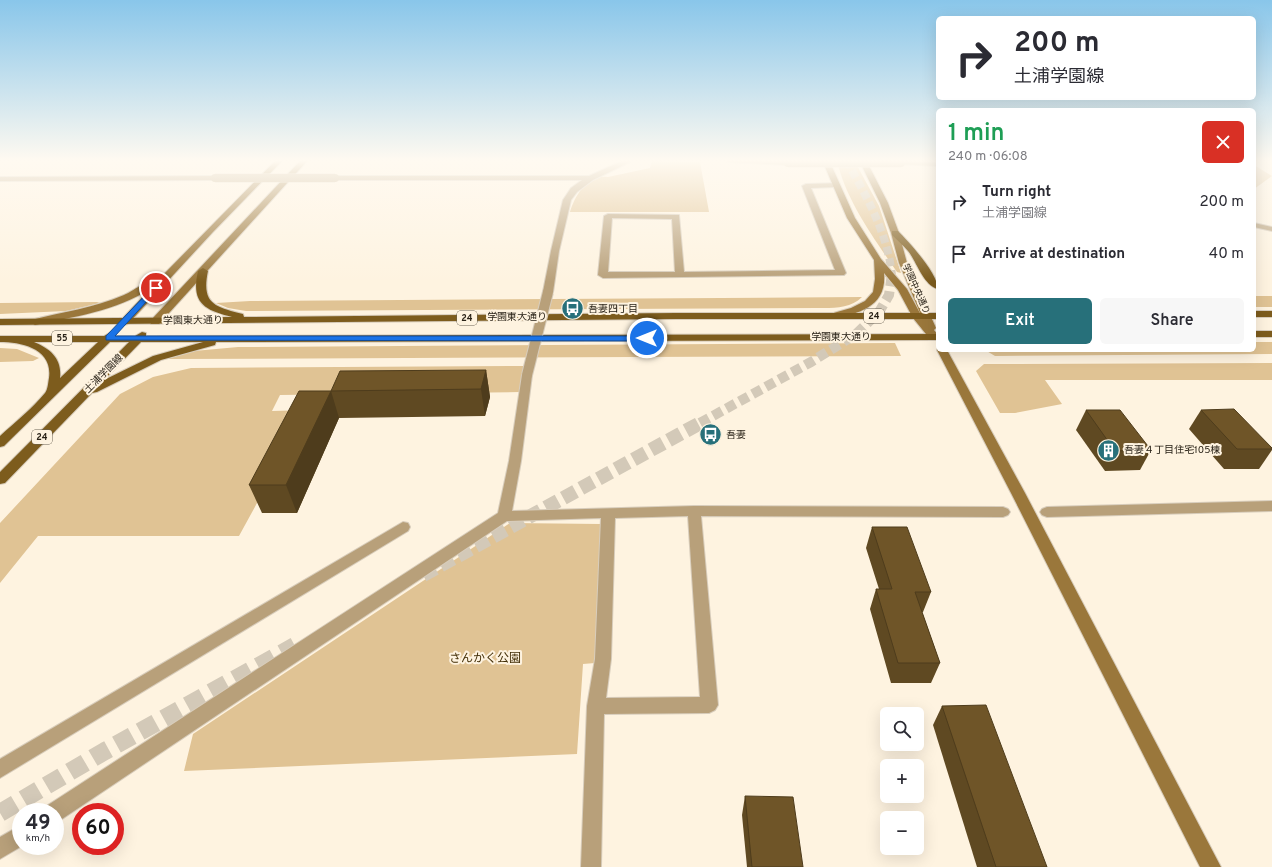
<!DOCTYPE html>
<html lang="en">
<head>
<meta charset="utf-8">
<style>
  :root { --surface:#fff; --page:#f7f7f7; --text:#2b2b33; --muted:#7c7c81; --accent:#27707a }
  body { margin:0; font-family:Overpass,"Noto Sans JP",sans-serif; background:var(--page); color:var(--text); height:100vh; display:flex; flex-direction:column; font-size:15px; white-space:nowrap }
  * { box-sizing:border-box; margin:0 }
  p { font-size:13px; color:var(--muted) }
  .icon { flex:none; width:22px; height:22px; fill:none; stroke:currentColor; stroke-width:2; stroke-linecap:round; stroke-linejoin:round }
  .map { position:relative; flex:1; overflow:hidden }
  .panel { position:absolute; left:936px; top:108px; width:320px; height:244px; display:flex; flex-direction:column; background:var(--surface); border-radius:6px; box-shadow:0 4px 16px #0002 }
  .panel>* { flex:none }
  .guide { position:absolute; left:936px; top:16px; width:320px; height:84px; border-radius:6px; box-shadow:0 4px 16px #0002; background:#fff; color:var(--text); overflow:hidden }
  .fabs { position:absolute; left:880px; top:707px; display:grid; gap:8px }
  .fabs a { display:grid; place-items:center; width:44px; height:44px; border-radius:6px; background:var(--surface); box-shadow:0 4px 16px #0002; font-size:20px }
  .speed { position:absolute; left:12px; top:803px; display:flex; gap:8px; font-size:20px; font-weight:700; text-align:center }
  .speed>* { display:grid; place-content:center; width:52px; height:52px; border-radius:50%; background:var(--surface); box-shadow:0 4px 16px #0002; line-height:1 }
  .speed small { font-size:10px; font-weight:400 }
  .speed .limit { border:6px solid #d22; background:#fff; color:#111 }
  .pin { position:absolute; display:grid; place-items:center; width:34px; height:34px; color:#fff; margin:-17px; border:2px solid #fff; border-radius:50%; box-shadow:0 1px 4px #0007 }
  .me { position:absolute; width:44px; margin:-22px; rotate:270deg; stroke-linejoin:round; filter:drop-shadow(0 0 3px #0008) }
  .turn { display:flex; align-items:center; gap:14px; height:84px; padding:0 12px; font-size:18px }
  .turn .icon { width:52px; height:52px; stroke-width:2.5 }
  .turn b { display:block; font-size:28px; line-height:34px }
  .round { display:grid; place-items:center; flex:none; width:42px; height:42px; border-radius:6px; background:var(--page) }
  .head { display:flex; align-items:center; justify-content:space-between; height:68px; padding:0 12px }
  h1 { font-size:24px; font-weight:600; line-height:30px; color:#1e9e55 }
  .primary-button { display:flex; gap:8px; margin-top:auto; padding:8px 12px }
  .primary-button a { flex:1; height:46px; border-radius:6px; background:var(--accent); color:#fff; font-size:16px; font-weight:600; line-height:46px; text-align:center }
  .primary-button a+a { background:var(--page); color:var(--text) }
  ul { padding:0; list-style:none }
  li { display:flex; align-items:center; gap:12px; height:52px; padding:0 12px }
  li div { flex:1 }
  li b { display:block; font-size:15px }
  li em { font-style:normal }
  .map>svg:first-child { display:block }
</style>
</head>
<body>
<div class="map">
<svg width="1272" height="867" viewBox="0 0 1272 867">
  <rect width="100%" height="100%" fill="#fef3e0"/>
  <g fill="#e0c394">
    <path d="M 837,160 L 854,160 L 879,206 L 901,273 L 897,272 C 875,240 845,199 837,160 Z"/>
    <path d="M 652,161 L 700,162 L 709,212 L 570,212 C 575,195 588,174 608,177 L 650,168 Z"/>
    <polygon points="1254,165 1272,176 1254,189"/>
    <rect x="1254" y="296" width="18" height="11"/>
    <path d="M 862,297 C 850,309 833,308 817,308 L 246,311 L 228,308 L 216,303 L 250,301 Z"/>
    <polygon points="0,303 97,302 100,303 66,311 0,314"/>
    <polygon points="1254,342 1272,342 1272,354 995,356 985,350 1254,350"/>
    <polygon points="895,343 901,356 167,359 194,351 238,347"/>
    <polygon points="0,348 17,349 39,358 33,361 0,362"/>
    <polygon points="1272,363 1272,380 1045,380 1062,404 1015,413 1000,413 976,371 984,364"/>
    <polygon points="524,366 520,392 280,395 272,411 308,410 239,536 38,536 0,583 0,523 120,394 153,377 191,368"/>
    <polygon points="510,523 601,524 595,663 583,664 577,754 184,771 193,734"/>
  </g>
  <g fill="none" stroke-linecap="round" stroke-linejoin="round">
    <path stroke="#d3c9b8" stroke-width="8" stroke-dasharray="8 4" stroke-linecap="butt" d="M 846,160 C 867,197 887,232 892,275"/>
    <polyline stroke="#d3c9b8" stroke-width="10" stroke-dasharray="10 5" stroke-linecap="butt" points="700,423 811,362 856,334 879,312 889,295 892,274"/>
    <polyline stroke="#d3c9b8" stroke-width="14" stroke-dasharray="14 6" stroke-linecap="butt" points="423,575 702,422"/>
    <polyline stroke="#d3c9b8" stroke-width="18" stroke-dasharray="18 9" stroke-linecap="butt" points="0,813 105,751 295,646"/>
    <defs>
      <g id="street">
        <polygon points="624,160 634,160 593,180 577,192 571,200 559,251 553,292 548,295 543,292 551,251 563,200 571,188 582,180 335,180 331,178 335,176 589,176"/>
        <path d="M 725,160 C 737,160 785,158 792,163 L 788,165 L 728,162 Z"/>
        <polygon points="901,161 938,162 938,166 899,164 897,163"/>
        <polygon points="218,176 218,180 215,180 0,181 0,177"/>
        <path d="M 839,183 L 839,187 L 836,187 L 811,188 L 846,273 L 844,275 L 603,278 L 598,275 L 604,216 L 608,214 L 679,215 L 684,272 L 835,270 L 802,186 L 806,184 ZM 612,218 L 672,219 L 675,272 L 608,272 Z"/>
        <polygon points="1254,223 1272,227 1272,231 1254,227"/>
        <path d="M 527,372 L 532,375 L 521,461 L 512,511 L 694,506 L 1003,507 L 1008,509 L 1010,512 L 1008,515 L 1003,517 L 701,516 L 718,705 L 715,710 L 709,713 L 604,714 L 601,867 L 581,867 L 587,706 L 595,659 L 601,518 L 507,521 L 62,819 L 55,821 L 55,812 L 46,812 L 48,805 L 498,513 L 509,461 L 522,375 ZM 688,516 L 700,697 L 606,698 L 611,659 L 615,518 Z"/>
        <polygon points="1272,501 1272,511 1047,517 1042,515 1040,512 1042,509 1047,507"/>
        <polygon points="403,522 408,523 410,527 408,531 0,778 0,759"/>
        <polygon points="21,825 22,846 0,859 0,837"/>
      </g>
      <g id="secondary">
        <path d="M 276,160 L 283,160 L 213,232 L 128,324 L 124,325 L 119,322 L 150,289 C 116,311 73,317 35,325 L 30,322 L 31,320 C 62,312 94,308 124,295 C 132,292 151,277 159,279 Z"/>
        <polygon points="301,160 308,160 159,324 151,324 150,322 151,320"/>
        <path d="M 822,160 L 829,160 L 855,218 L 881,259 L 907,289 L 921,315 L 899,263 L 891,233 L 880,203 L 859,160 L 866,160 L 888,203 L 899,233 L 907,263 L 936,328 L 934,330 L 938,335 L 938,339 L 930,339 L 913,318 L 898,290 L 884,273 C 887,306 860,313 833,319 L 828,316 L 830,314 L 851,308 L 865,301 L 873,292 L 875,279 L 874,260 L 847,218 Z"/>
        <polygon points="938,348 938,350 947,350 1025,493 1221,867 1200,867 1011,493 937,350"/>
      </g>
      <g id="primary">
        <path d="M 892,231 L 898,231 C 910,243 938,274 938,289 C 923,285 917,262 908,251 C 903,245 897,240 892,235 Z"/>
        <path d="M 203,268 L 208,271 C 201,304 215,307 243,314 L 244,317 L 676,313 L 938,313 L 938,319 L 676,319 L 0,325 L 0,319 L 232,317 C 203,310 191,302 198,271 Z"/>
        <rect x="1254" y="311" width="18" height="6"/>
        <rect x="1254" y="331" width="18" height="6"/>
        <path d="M 111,332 L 115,333 L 115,336 L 135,336 L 142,332 L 146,333 L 146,336 L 938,334 L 938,340 L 216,342 L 215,345 L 161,360 L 97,392 L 92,393 L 5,483 L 0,484 L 0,472 L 129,342 L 110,342 L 4,446 L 0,447 L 0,436 C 15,422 32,409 45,393 C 48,389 48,383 49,378 C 53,349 22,342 0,342 L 0,336 L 104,336 ZM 34,342 L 98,342 L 60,378 C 62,359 51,349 34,342 ZM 141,342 L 203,342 L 153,356 L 104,380 Z"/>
      </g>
    </defs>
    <use href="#street" stroke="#d8cdbc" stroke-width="2"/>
    <use href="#secondary" stroke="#d8cdbc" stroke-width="2"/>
    <use href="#primary" stroke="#d8cdbc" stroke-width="2"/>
    <use href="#street" fill="#b8a07a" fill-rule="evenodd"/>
    <use href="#secondary" fill="#9a773b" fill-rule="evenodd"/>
    <use href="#primary" fill="#7d5c1d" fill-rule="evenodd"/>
    <defs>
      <g id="street-bridge-far1">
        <polyline points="788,163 901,163"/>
        <polyline points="215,178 335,178"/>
      </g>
      <polyline id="street-bridge" points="527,375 548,292"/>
    </defs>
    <use href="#street-bridge-far1" stroke="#d8cdbc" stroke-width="9" stroke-linecap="butt"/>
    <use href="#street-bridge" stroke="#d8cdbc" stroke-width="12" stroke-linecap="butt"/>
    <use href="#street-bridge-far1" stroke="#b8a07a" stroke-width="8"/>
    <use href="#street-bridge" stroke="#b8a07a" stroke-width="10"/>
  </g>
  <g fill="#5f4922">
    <polygon points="486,370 490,397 485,416 339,418 297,513 262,513 249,485 331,391"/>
    <polygon points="1086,410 1151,450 1140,470 1105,471 1076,430"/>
    <polygon points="1201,410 1272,448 1272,450 1259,469 1224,469 1189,429"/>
    <polygon points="872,527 931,592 923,612 922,612 940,663 931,683 891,683 870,609 876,589 879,589 866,548"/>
    <polygon points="942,706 1047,867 977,867 933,725"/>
    <polygon points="745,796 803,867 747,867 742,815"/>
  </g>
  <g fill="#4e3c1c">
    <polygon points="486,370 490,397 485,416 481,389"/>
    <polygon points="331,391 339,418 297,513 286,485"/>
  </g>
  <g fill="#6f5528" stroke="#4e3c1c">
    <polygon points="486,370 481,389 331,391 340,371"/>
    <polygon points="299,391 331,391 286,485 249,485"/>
    <polygon points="1234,409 1272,448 1272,449 1237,449 1201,410"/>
    <polygon points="1086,410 1120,410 1151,450 1115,451"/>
    <polygon points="872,527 907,527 931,592 915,592 940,663 898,663 876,589 892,589"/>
    <polygon points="986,705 1047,867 996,867 942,706"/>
    <polygon points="745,796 793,797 803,867 752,867"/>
  </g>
  <linearGradient id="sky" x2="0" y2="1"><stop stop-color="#89c6ea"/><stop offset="0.57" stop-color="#fffaf1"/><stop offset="1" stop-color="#fffaf1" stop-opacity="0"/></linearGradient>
  <rect width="1272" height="282" fill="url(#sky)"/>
  <polygon fill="#1a73e8" stroke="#114b97" points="153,287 159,288 115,336 647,336 650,338 647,341 106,340 106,336"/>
  <defs>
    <symbol id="bus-disc" viewBox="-11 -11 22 22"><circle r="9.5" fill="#27707a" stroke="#fef3e0"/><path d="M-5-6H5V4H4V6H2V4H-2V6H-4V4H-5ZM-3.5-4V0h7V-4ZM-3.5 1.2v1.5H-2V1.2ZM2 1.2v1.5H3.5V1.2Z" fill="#fff"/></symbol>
    <symbol id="building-disc" viewBox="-11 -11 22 22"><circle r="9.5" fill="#27707a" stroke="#fef3e0"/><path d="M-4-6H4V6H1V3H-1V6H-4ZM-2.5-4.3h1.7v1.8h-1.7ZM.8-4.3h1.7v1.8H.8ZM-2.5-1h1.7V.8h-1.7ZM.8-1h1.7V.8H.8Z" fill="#fff"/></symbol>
  </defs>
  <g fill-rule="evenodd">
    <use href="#bus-disc" x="560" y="296" width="25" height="25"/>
    <use href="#bus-disc" x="698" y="422" width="25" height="25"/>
    <use href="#building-disc" x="1096" y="438" width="25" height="25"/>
  </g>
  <g text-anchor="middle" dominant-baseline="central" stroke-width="4" stroke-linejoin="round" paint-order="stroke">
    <g font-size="9" fill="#292217" stroke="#fef3e0">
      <text transform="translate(916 289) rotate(66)">学園中央通り</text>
    </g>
    <g fill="#fef3e0" stroke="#696153" stroke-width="1">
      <rect x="864" y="309" width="20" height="14" rx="3"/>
      <rect x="457" y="311" width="20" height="14" rx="3"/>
      <rect x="52" y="331" width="20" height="14" rx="3"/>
      <rect x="32" y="430" width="20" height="14" rx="3"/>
    </g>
    <g font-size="9" font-weight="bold" fill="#292217">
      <text x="874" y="316">24</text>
      <text x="467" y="318">24</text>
      <text x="62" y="338">55</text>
      <text x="42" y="437">24</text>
    </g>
    <g font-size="10" fill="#292217" stroke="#fef3e0" text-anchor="start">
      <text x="588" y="309">吾妻四丁目</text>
      <text x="726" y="435">吾妻</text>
      <text x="1124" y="450">吾妻４丁目住宅105棟</text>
    </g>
    <g font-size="10" fill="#292217" stroke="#fef3e0">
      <text x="517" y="317">学園東大通り</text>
      <text transform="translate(193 321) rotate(-1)">学園東大通り</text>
      <text x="841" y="337">学園東大通り</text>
      <text transform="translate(104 374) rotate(-45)">土浦学園線</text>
    </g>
    <g font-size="12" fill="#422e06" stroke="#fef3e0">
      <text x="485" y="659">さんかく公園</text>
    </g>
  </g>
</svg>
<div class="fabs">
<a><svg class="icon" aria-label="search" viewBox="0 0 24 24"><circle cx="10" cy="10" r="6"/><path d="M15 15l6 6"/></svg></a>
<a>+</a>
<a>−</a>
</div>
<div class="speed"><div>49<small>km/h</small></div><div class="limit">60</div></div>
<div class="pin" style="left:156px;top:288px;background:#d93025"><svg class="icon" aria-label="arrive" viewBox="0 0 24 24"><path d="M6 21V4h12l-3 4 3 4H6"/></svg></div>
<svg class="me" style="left:647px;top:338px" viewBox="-20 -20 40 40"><circle r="17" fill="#1a73e8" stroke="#fff" stroke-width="3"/><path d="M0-11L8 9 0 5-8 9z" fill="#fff"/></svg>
<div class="guide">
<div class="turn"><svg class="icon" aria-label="right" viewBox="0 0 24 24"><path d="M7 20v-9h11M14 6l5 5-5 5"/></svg><div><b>200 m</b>土浦学園線</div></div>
</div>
<section class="panel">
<div class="head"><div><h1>1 min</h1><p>240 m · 06:08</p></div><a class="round" style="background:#d93025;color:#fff"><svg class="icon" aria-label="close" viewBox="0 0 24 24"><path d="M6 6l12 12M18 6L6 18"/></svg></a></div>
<ul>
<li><svg class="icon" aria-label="right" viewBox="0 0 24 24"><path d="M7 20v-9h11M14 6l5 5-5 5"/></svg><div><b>Turn right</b><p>土浦学園線</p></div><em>200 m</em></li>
<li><svg class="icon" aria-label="arrive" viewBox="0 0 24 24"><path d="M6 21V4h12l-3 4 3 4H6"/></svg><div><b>Arrive at destination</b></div><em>40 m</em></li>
</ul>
<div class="primary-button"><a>Exit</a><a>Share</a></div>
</section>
</div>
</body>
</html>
